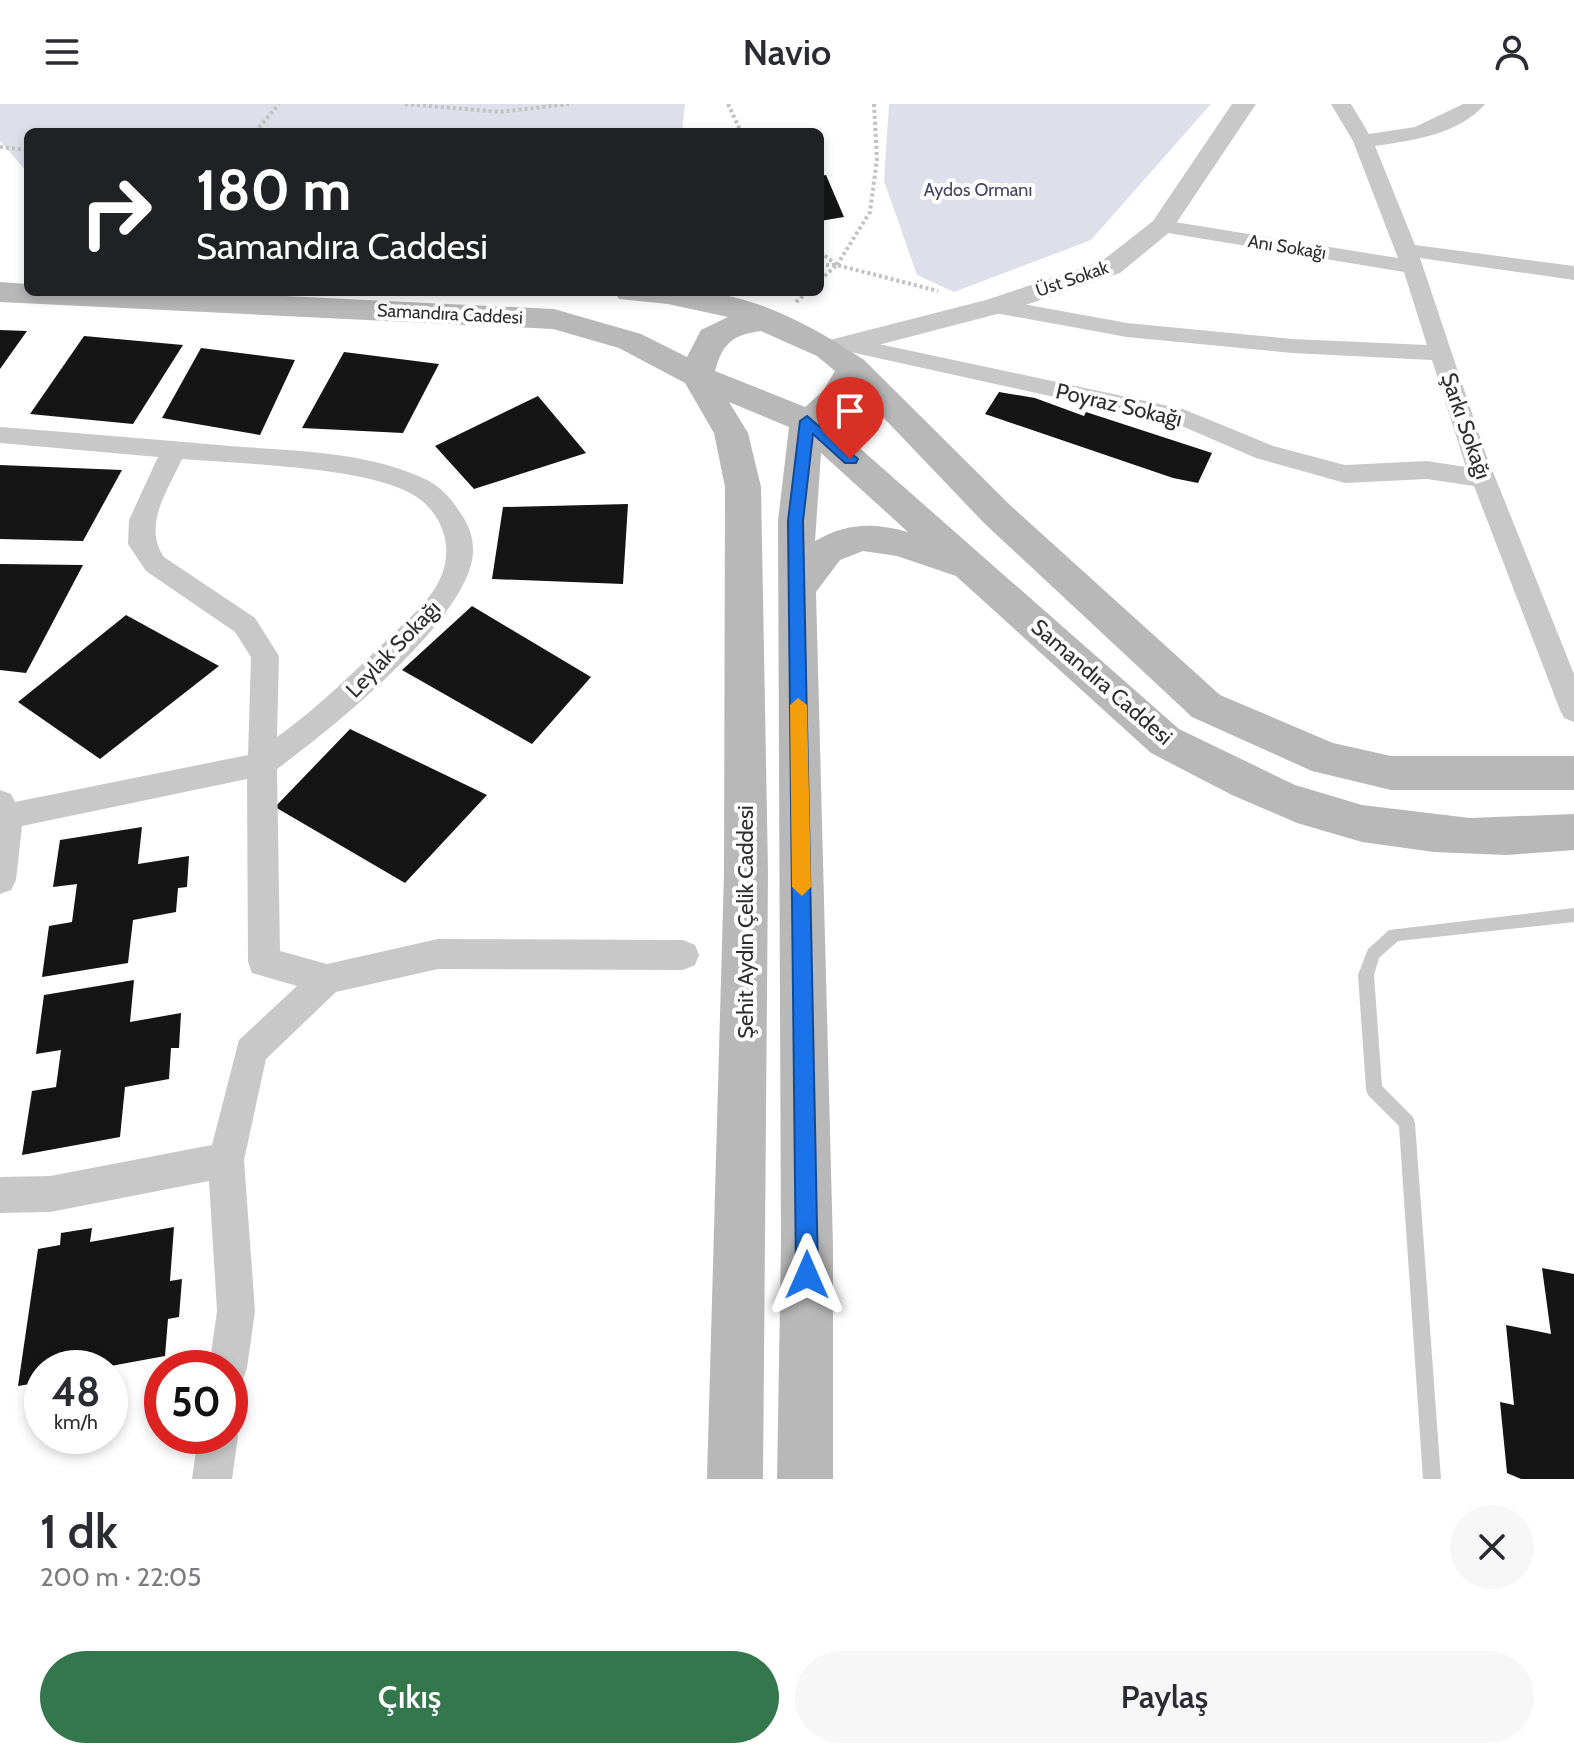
<!DOCTYPE html>
<html lang="tr">
<head>
<meta charset="utf-8">
<style>
  :root { --surface:#fff; --page:#f7f7f7; --text:#2b2b33; --muted:#7c7c81; --accent:#35774d }
  body { margin:0; font-family:Cabin,sans-serif; background:var(--page); color:var(--text); height:100vh; display:flex; flex-direction:column; font-size:30px; white-space:nowrap }
  * { box-sizing:border-box; margin:0 }
  p { font-size:26px; color:var(--muted) }
  .icon { flex:none; width:44px; height:44px; fill:none; stroke:currentColor; stroke-width:2; stroke-linecap:round; stroke-linejoin:round }
  .map { position:relative; height:1375px; overflow:hidden }
  .drawer { display:flex; flex-direction:column; background:var(--surface); flex:1 }
  .drawer>* { flex:none }
  .top-card { position:absolute; left:24px; top:24px; width:800px; height:168px; border-radius:12px; box-shadow:0 4px 12px #0003; background:#202124; color:#fff; overflow:hidden }
  .speed { position:absolute; left:24px; top:1246px; display:flex; gap:16px; font-size:40px; font-weight:700; text-align:center }
  .speed>* { display:grid; place-content:center; width:104px; height:104px; border-radius:50%; background:var(--surface); box-shadow:0 4px 12px #0003; line-height:1 }
  .speed small { font-size:20px; font-weight:400 }
  .speed .limit { border:12px solid #d22; background:#fff; color:#111 }
  .pin { position:absolute; display:grid; place-items:center; width:68px; height:68px; color:#fff; margin:-82px -34px; border-radius:50% 50% 50% 0; rotate:-45deg; box-shadow:0 0 8px #0007 }
  .pin .icon { rotate:45deg }
  .me { position:absolute; width:88px; margin:-44px; rotate:0deg; stroke-linejoin:round; filter:drop-shadow(0 0 6px #0008) }
  .turn { display:flex; align-items:center; gap:28px; height:168px; padding:0 40px; font-size:36px }
  .turn .icon { width:104px; height:104px; stroke-width:2.5 }
  .turn b { display:block; font-size:56px; line-height:68px }
  .round { display:grid; place-items:center; flex:none; width:84px; height:84px; border-radius:42px; background:var(--page) }
  .overview { display:flex; align-items:center; justify-content:space-between; height:136px; padding:0 40px }
  h1 { font-size:48px; font-weight:600; line-height:60px }
  .cta { display:flex; gap:16px; margin-top:auto; padding:16px 40px }
  .cta a { flex:1; height:92px; border-radius:48px; background:var(--accent); color:#fff; font-size:32px; font-weight:600; line-height:92px; text-align:center }
  .cta a+a { background:var(--page); color:var(--text) }
  header { display:flex; justify-content:space-between; align-items:center; height:104px; padding:0 40px; background:var(--surface); font-size:36px; font-weight:600 }
  .map>svg:first-child { display:block }
</style>
</head>
<body>
<header><svg class="icon" aria-label="menu" viewBox="0 0 24 24"><path d="M4 6h16M4 12h16M4 18h16"/></svg>Navio<svg class="icon" aria-label="person" viewBox="0 0 24 24"><circle cx="12" cy="8" r="4"/><path d="M4 21q1-7 8-7t8 7"/></svg></header>
<div class="map">
<svg width="1574" height="1375" viewBox="0 0 1574 1375">
  <rect width="100%" height="100%" fill="#fff"/>
  <g fill="#dddfea">
    <polygon points="0,0 685,0 682,28 28,28 28,69 0,37"/>
    <polygon points="889,0 1211,0 1091,136 954,188 917,171 884,77"/>
  </g>
  <g fill="#151515">
    <polygon points="826,71 844,113 820,117 820,72"/>
    <polygon points="0,226 27,227 0,265"/>
    <polygon points="84,232 183,241 133,320 30,310"/>
    <polygon points="201,244 295,256 260,331 162,314"/>
    <polygon points="344,248 439,260 403,329 302,324"/>
    <polygon points="999,288 1035,294 1084,312 1086,308 1212,349 1198,379 1173,374 985,310"/>
    <polygon points="538,292 586,349 474,385 435,342"/>
    <polygon points="0,361 122,366 83,437 0,435"/>
    <polygon points="628,400 623,480 492,475 503,403"/>
    <polygon points="0,460 83,461 26,569 0,566"/>
    <polygon points="472,502 591,573 532,640 402,566"/>
    <polygon points="126,511 219,562 100,655 18,598"/>
    <polygon points="350,625 487,691 405,779 275,703"/>
    <polygon points="142,723 138,760 189,752 187,783 178,784 176,808 133,816 128,859 42,873 49,822 72,818 77,780 53,783 60,736"/>
    <polygon points="134,876 130,918 181,909 179,944 171,944 169,975 125,983 120,1033 22,1051 32,987 56,983 61,946 36,950 44,891"/>
    <polygon points="174,1123 170,1177 182,1175 179,1213 168,1215 165,1252 100,1264 42,1264 42,1278 18,1282 38,1145 60,1141 61,1129 92,1124 90,1138"/>
    <polygon points="1542,1164 1574,1170 1574,1375 1521,1375 1507,1369 1500,1298 1514,1301 1506,1221 1551,1230"/>
  </g>
  <g fill="none" stroke-linecap="round" stroke-linejoin="round">
    <g stroke="#c2c2c2" stroke-width="4" stroke-dasharray="3 3" stroke-linecap="butt">
      <polyline points="405,0 500,8 569,0"/>
      <polyline points="728,0 741,28"/>
      <polyline points="255,28 279,0"/>
      <polyline points="0,43 28,46"/>
      <polyline points="820,148 837,161"/>
      <polyline points="820,161 836,161"/>
      <polyline points="837,161 870,108 877,55 874,0"/>
      <polyline points="820,176 837,161 938,187"/>
      <polyline points="796,198 807,188"/>
    </g>
    <polygon fill="#c8c8c8" fill-rule="evenodd" points="1574,804 1574,818 1398,837 1379,854 1374,871 1382,982 1413,1013 1415,1019 1441,1375 1423,1375 1399,1022 1368,991 1366,985 1358,871 1368,845 1389,826"/>
    <g fill="#c8c8c8" fill-rule="evenodd">
      <path d="M 1331,0 L 1351,0 L 1369,30 L 1415,23 L 1463,0 L 1485,0 C 1460,30 1411,37 1375,42 L 1415,141 L 1574,162 L 1574,176 L 1420,154 L 1485,348 L 1574,570 L 1574,618 L 1564,614 L 1560,606 L 1474,382 L 1427,375 L 1345,379 L 1256,354 L 1177,320 L 846,247 L 834,240 L 846,233 L 1183,305 L 1273,342 L 1345,361 L 1427,357 L 1466,363 L 1432,256 L 1292,249 L 1127,233 L 995,209 L 984,202 L 995,195 L 1127,219 L 1292,235 L 1427,241 L 1404,168 L 1162,128 L 1151,122 L 1162,116 L 1398,154 L 1353,37 Z"/>
      <path d="M 0,323 C 77,329 153,335 230,342 C 294,347 368,347 427,376 C 439,382 450,393 457,404 C 467,417 474,432 473,449 C 469,515 329,627 277,665 L 280,847 L 327,860 L 438,835 L 683,836 L 695,841 L 699,851 L 695,861 L 683,866 L 438,865 L 336,888 L 266,955 L 244,1056 L 255,1207 L 247,1264 L 242,1278 L 230,1283 L 230,1264 L 209,1264 L 217,1207 L 209,1077 L 50,1108 L 0,1109 L 0,1073 L 50,1072 L 212,1041 L 239,936 L 297,882 L 252,869 L 248,858 L 247,675 L 22,722 L 16,776 L 11,786 L 0,790 L 0,686 L 11,690 L 15,698 L 248,651 L 251,553 L 235,528 L 146,467 L 128,440 L 129,416 L 158,353 L 0,339 ZM 182,355 C 241,360 360,362 410,389 C 442,406 456,444 439,477 C 428,499 408,515 391,532 C 354,568 319,603 277,633 L 279,552 L 255,514 L 164,453 C 142,422 168,386 182,355 Z"/>
      <polygon points="230,1317 238,1332 232,1375 192,1375 198,1332 230,1332"/>
    </g>
    <polygon fill="#c8c8c8" fill-rule="evenodd" points="1232,0 1256,0 1171,127 1120,169 1005,208 828,254 818,251 814,245 818,239 986,196 1102,157 1153,117"/>
    <path fill="#b8b8b8" fill-rule="evenodd" d="M 0,178 L 28,180 L 28,188 L 201,188 L 554,205 L 641,230 L 687,253 L 701,226 L 728,213 L 668,200 L 619,195 L 614,188 C 643,188 672,186 701,188 C 759,192 817,225 864,256 L 1010,401 L 1220,591 L 1333,639 L 1391,652 L 1574,652 L 1574,686 L 1391,686 L 1312,667 L 1192,613 L 984,419 L 858,287 L 830,318 L 1179,625 L 1295,681 L 1362,701 L 1470,714 L 1574,710 L 1574,746 L 1507,751 L 1434,748 L 1362,738 L 1297,719 L 1232,691 L 1151,649 L 956,472 L 897,452 L 863,447 L 840,456 L 816,488 L 833,1142 L 833,1375 L 777,1375 L 781,1142 L 778,417 L 789,323 L 729,298 L 748,329 L 761,383 L 768,768 L 763,1375 L 707,1375 L 724,768 L 725,383 L 714,329 L 685,279 L 619,244 L 553,225 L 0,198 ZM 761,227 L 817,252 L 835,267 L 823,287 L 805,303 L 715,267 C 723,239 732,231 761,227 ZM 821,349 L 908,428 C 873,418 846,419 815,437 Z"/>
  </g>
  <polygon fill="#1a73e8" stroke="#114b97" stroke-width="2" points="807,312 858,355 856,359 845,359 813,330 803,417 818,1171 815,1179 807,1182 799,1179 796,1171 788,417 800,317"/>
  <polygon fill="#f59e0b" points="798,594 807,601 811,783 802,792 792,783 790,601"/>
  <g text-anchor="middle" dominant-baseline="central" stroke-width="8" stroke-linejoin="round" paint-order="stroke">
    <g font-size="18" fill="#404365" stroke="#fff">
      <text x="978" y="86">Aydos Ormanı</text>
    </g>
    <g font-size="18" fill="#2e2e2e" stroke="#fff">
      <text transform="translate(1287 143) rotate(9)">Anı Sokağı</text>
      <text transform="translate(1072 175) rotate(-19)">Üst Sokak</text>
      <text transform="translate(450 210) rotate(3)">Samandıra Caddesi</text>
    </g>
    <g font-size="22" fill="#2e2e2e" stroke="#fff">
      <text transform="translate(1119 301) rotate(13)">Poyraz Sokağı</text>
      <text transform="translate(1466 322) rotate(71)">Şarkı Sokağı</text>
      <text transform="translate(393 545) rotate(-46)">Leylak Sokağı</text>
      <text transform="translate(1102 578) rotate(41)">Samandıra Caddesi</text>
      <text transform="translate(745 818) rotate(-90)">Şehit Aydın Çelik Caddesi</text>
    </g>
  </g>
</svg>
<div class="speed"><div>48<small>km/h</small></div><div class="limit">50</div></div>
<div class="pin" style="left:850px;top:355px;background:#d93025"><svg class="icon" aria-label="arrive" viewBox="0 0 24 24"><path d="M6 21V4h12l-3 4 3 4H6"/></svg></div>
<svg class="me" style="left:807px;top:1171px" viewBox="-20 -20 40 40"><path d="M0-17L14 15 0 8-14 15z" fill="#1a73e8" stroke="#fff" stroke-width="4"/></svg>
<div class="top-card">
<div class="turn"><svg class="icon" aria-label="right" viewBox="0 0 24 24"><path d="M7 20v-9h11M14 6l5 5-5 5"/></svg><div><b>180 m</b>Samandıra Caddesi</div></div>
</div>
</div>
<section class="drawer">
<div class="overview"><div><h1>1 dk</h1><p>200 m · 22:05</p></div><a class="round"><svg class="icon" aria-label="close" viewBox="0 0 24 24"><path d="M6 6l12 12M18 6L6 18"/></svg></a></div>
<div class="cta"><a>Çıkış</a><a>Paylaş</a></div>
</section>
</body>
</html>
